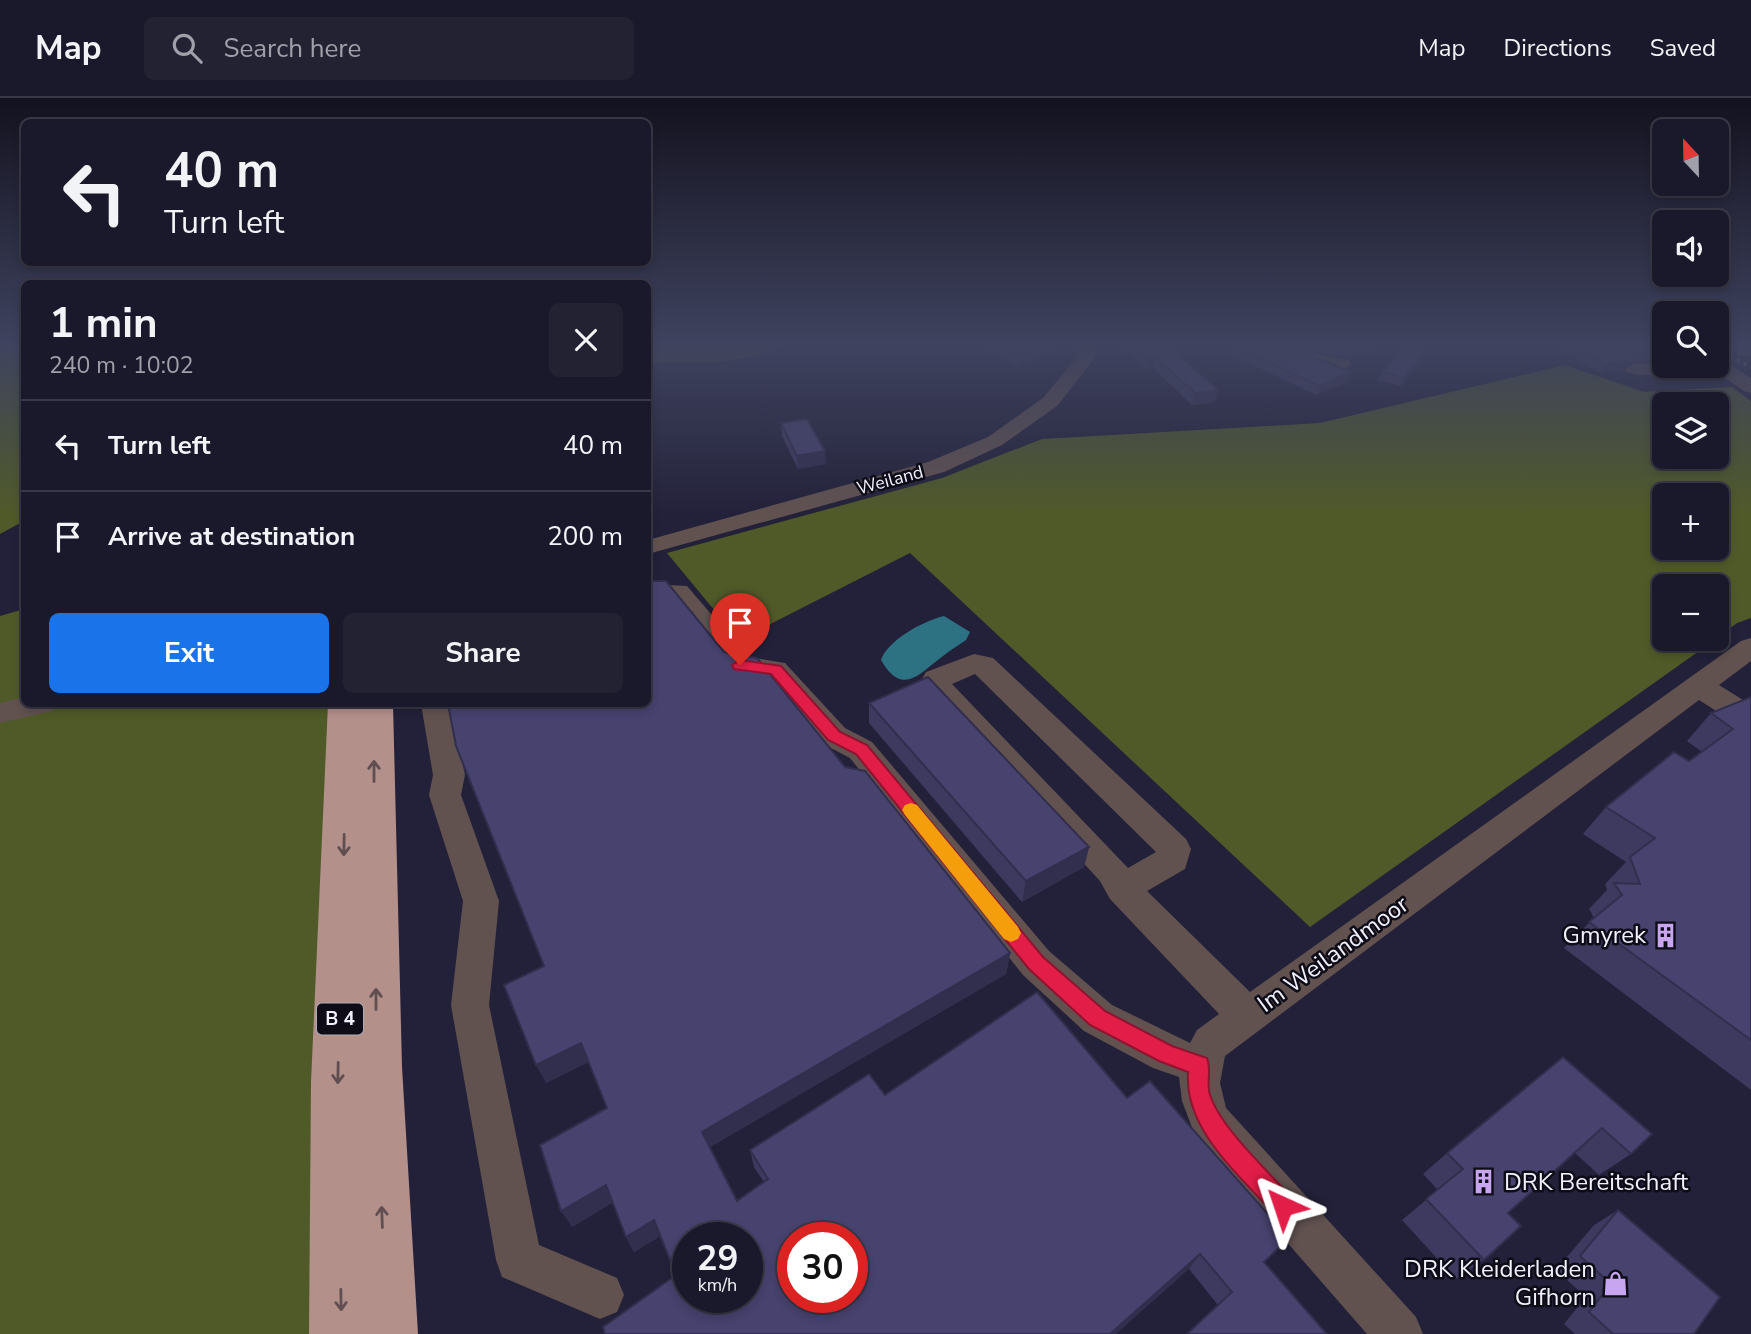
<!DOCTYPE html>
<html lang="en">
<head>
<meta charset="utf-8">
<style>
  :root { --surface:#1a192b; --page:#232233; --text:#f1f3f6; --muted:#9fa0a9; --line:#383847; --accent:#1a73e8 }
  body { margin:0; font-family:"Nunito Sans",sans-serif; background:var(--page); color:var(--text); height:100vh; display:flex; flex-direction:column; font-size:26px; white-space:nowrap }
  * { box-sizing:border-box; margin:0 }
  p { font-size:23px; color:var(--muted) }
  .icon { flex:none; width:38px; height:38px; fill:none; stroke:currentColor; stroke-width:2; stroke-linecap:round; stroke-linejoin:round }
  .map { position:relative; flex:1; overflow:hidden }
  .sheet { position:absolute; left:21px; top:182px; width:630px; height:427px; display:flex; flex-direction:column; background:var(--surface); border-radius:10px; box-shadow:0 4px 10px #0003,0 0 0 2px var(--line) }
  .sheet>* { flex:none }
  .banner { position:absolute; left:21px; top:21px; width:630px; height:147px; border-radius:10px; box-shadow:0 4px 10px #0003,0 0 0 2px var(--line); background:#1a192b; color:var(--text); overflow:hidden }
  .needle { width:46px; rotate:338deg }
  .controls { position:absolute; left:1652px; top:21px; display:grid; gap:14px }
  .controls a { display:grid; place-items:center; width:77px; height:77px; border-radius:10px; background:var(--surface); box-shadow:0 4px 10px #0003,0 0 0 2px var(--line); font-size:35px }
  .speed { position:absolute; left:672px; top:1124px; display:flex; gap:14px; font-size:35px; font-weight:700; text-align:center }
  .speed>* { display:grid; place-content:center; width:91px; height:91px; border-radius:50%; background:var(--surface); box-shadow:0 4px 10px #0003,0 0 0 2px var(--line); line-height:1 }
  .speed small { font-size:18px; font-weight:400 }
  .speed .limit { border:10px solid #d22; background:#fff; color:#111 }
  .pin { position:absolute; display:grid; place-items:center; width:60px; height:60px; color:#fff; margin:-72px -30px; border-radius:50% 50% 50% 0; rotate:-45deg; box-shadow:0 0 7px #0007 }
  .pin .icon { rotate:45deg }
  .me { position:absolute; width:77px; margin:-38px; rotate:318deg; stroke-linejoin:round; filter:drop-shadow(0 0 5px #0008) }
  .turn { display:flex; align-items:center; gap:24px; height:147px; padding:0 28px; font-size:32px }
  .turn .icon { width:91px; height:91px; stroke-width:2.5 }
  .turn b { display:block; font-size:49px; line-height:60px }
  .round { display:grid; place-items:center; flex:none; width:74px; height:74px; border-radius:10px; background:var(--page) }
  .headline { display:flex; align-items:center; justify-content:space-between; height:119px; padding:0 28px }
  h1 { font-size:42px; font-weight:700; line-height:52px }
  .primary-button { display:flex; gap:14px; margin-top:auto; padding:14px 28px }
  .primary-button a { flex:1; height:80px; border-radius:10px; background:var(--accent); color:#fff; font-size:28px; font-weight:700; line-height:80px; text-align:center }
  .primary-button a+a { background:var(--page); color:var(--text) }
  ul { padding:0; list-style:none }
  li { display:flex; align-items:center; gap:21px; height:91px; padding:0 28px; border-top:2px solid var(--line) }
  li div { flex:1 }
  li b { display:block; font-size:26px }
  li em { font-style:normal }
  header { display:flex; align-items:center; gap:42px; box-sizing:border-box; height:98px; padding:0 35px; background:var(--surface); border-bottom:2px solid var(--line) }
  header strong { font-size:33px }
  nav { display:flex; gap:38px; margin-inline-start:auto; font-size:24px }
  .search { width:490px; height:63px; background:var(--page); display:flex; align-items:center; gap:18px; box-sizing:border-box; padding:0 24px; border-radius:10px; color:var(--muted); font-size:26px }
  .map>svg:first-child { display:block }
</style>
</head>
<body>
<header>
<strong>Map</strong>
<div class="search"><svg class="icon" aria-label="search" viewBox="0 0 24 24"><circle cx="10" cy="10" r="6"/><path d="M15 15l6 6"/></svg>Search here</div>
<nav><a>Map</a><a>Directions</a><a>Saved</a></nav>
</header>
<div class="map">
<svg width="1751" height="1236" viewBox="0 0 1751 1236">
  <rect width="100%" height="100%" fill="#232139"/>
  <path fill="#464d2d" d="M 648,246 L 784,246 C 744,269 692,264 648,265 Z"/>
  <g fill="#505a28" fill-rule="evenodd">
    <polygon points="0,246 24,246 24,423 0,436"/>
    <path d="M 1565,267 L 1644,294 L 1732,289 L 1751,303 L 1751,520 L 1737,525 L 1717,540 L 1717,488 L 1664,488 L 1664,541 L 1716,541 L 1310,829 L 910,455 L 739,542 L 667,455 L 942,380 L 1042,341 L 1320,325 ZM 1664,306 L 1717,306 L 1717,359 L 1664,359 ZM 1664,397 L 1717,397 L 1717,450 L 1664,450 Z"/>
    <polygon points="24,511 24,606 330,606 315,1236 0,1236 0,518"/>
  </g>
  <path fill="#2d7283" d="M 944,518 L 970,534 L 966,542 C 959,547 950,552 943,558 C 919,576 902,599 881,562 C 888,542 923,523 944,518 Z"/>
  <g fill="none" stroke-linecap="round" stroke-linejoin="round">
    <g fill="#615250" fill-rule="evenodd">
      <polygon points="1080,246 1098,246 1095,260 1057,308 1002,347 944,374 648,456 648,442 928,364 988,339 1043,300 1077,259"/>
      <polygon points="1270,246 1294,246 1317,256 1349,262 1351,266 1342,272 1305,265 1273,250"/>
      <polygon points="1751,246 1751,258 1738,258 1736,254 1738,250"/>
      <polygon points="1717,259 1751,280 1751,295 1744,293 1710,269 1717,268"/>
      <path d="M 1664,264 L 1664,268 L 1697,268 C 1689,277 1632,281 1624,272 L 1633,266 Z"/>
      <path d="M 648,486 L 687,488 L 748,559 L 785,565 L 845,630 L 872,644 L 1049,853 L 1112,907 L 1190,945 L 1197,932 L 1219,916 L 1110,801 L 1100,783 L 927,595 L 922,581 L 926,574 L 974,556 L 993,560 L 1186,741 L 1191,751 L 1185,771 L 1147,793 L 1250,894 L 1741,543 L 1751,540 L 1751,563 L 1719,587 L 1751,607 L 1751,632 L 1740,628 L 1699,602 L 1225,958 L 1220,985 L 1226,1010 L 1416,1219 L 1423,1236 L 1367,1236 L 1196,1040 L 1182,1003 L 1179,979 L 1153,970 L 1084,933 L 1023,877 L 850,660 L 823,646 L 766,580 L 729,574 L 671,502 L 648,502 ZM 975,576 L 1156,754 L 1128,770 L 952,586 Z"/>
      <polygon points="24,599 24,606 57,606 52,613 0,625 0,605"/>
      <polygon points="421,606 450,606 465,677 461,697 499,803 489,907 539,1147 617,1180 624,1197 617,1214 600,1221 502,1179 496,1162 451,907 463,803 429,697 433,677"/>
    </g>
    <polygon fill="#b4908b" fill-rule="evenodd" points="328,606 393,606 402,969 418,1236 309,1236 311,984"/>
    <polyline stroke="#8b8a9d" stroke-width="3.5" stroke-dasharray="2.5 5" stroke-linecap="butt" points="1717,252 1751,269"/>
  </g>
  <g fill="#3d395f">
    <polygon points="971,246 1065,246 1064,249 1018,268"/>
    <polygon points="1119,246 1166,246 1215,304 1192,307 1153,270 1146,271"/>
    <polygon points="1224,246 1282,246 1351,274 1347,284 1316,297 1230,256 1231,249"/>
    <polygon points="1300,246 1384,246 1382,249 1349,259 1318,253"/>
    <polygon points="1551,246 1664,246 1664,262 1633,263 1622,273 1601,275 1574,260 1576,257"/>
    <polygon points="1426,253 1422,261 1401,288 1378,282 1382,273"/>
    <polygon points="781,325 826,366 798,371 782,338"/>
    <polygon points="724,554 845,669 1010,855 1006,876 710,1049 737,1103 764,1084 754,1069 750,1052 885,997 1127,1000 1275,1154 1218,1207 1189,1171 676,1177 660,1138 634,1154 626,1139 613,1104 572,1129 607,1010 588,964 546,985 544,868"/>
    <polygon points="1751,599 1751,992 1564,850 1594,820 1589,811 1607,792 1605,786 1626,764 1583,736 1606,709 1689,663 1702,654 1687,643 1711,615"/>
    <polygon points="869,605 1089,749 1084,769 1022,804 869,625"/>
    <polygon points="1563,959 1631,1056 1599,1077 1575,1055 1508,1115 1484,1162 1456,1181 1402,1122 1438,1092 1423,1076 1447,1055"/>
    <polygon points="1618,1112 1694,1236 1575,1236 1564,1226 1586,1199 1556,1172 1594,1127"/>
  </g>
  <g fill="#322e4d">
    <polygon points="1045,246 1065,246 1064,249 1018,268 1019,257"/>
    <polygon points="1365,246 1384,246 1382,249 1349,259 1352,250"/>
    <polygon points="1426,253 1422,261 1401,288 1404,280"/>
    <polygon points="1638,254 1633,263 1622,273 1601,275 1606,266"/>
    <polygon points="1155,259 1153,270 1146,271 1148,260"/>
    <polygon points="1351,274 1347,284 1316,297 1319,288"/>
    <polygon points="1218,292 1215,304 1192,307 1195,295"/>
    <polygon points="825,353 826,366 798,371 797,358"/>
    <polygon points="1089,749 1084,769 1022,804 1026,783"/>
    <polygon points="1010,855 1006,876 707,1051 702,1034"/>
    <polygon points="581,945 589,964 546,985 536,967"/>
    <polygon points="606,1087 615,1103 572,1129 561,1113"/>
    <polygon points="654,1122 661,1138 634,1154 626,1139"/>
    <polygon points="1200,1156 1189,1171 1116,1236 1110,1236"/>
  </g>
  <g fill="#47426e" stroke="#322e4d" stroke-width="2" fill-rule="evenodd">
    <polygon points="995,246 1045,246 1019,257"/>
    <polygon points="1133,246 1166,246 1218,292 1195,295 1155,259 1148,260"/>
    <polygon points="1235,246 1282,246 1351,274 1319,288 1232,247"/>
    <polygon points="1331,246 1365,246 1352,250"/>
    <polygon points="1412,246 1426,253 1404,280 1382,273 1407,247"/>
    <polygon points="1579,246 1664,246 1664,252 1638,254 1627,263 1606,266 1579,250 1584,248"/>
    <polygon points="807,321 825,353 797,358 781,325"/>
    <path d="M 648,483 L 666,483 L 724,554 L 757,560 L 845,669 L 865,673 L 1010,855 L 702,1034 L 737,1103 L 768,1081 L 750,1052 L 869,976 L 885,997 L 1037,894 L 1127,1000 L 1150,983 L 1289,1140 L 1264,1164 L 1327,1236 L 1187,1236 L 1232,1194 L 1200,1156 L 1110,1236 L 605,1236 L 603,1229 L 676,1177 L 654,1122 L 626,1139 L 606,1087 L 561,1113 L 540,1047 L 607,1010 L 581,945 L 536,967 L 504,887 L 544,868 L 456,648 L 448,606 L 648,606 ZM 688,1139 L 747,1139 L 747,1199 L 688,1199 ZM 793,1139 L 852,1139 L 852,1199 L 793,1199 Z"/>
    <polygon points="928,579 1089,749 1026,783 869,605"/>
    <polygon points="1751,599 1751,942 1589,824 1622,797 1614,785 1640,786 1630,759 1655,740 1606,709 1674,654 1689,663 1733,631 1711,615"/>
    <polygon points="1563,959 1652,1036 1631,1056 1602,1030 1508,1115 1521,1128 1484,1162 1426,1101 1463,1071 1447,1055"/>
    <polygon points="1618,1112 1720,1199 1694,1236 1613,1236 1589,1214 1611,1186 1580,1158"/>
  </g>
  <defs><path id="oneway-shaft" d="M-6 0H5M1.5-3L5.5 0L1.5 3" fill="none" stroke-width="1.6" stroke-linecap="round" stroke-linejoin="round" transform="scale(1.75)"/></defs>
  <g stroke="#604e51">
    <use href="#oneway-shaft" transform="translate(374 673) rotate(-90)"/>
    <use href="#oneway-shaft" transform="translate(344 747) rotate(91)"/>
    <use href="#oneway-shaft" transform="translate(376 901) rotate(-90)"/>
    <use href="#oneway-shaft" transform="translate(338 975) rotate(91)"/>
    <use href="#oneway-shaft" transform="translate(382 1119) rotate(-92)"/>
    <use href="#oneway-shaft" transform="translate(341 1202) rotate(89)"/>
  </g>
  <linearGradient id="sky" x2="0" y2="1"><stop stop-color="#13121f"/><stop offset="0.59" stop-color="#3f435f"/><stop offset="1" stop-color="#3f435f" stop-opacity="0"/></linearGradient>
  <rect width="1751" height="419" fill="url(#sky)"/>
  <path fill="#e11d48" stroke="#92132f" stroke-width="2" d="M 740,562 L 781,568 L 840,634 L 867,647 L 1043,859 L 1105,913 L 1172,948 L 1207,960 C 1212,972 1206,985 1210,997 C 1221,1030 1267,1072 1291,1099 L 1295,1108 L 1291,1116 L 1283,1120 L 1274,1116 C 1239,1076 1184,1032 1188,974 L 1159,963 L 1090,927 L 1029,871 L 856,656 L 828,642 L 771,576 L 734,571 L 732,567 Z"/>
  <polygon fill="#f59e0b" points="911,705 917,707 1018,829 1021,835 1018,841 1011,844 1004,841 905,717 902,712 905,707"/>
  <defs>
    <symbol id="building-bare" viewBox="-9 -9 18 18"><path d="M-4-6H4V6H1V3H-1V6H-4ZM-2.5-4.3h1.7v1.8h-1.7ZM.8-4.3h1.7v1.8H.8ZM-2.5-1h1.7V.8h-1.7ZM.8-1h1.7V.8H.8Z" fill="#c7a6ef" stroke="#0d0c17" stroke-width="2.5" paint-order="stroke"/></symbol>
    <symbol id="shop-bare" viewBox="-9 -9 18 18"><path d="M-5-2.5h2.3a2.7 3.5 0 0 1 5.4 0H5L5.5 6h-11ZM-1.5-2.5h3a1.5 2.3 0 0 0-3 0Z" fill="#c7a6ef" stroke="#0d0c17" stroke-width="2.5" paint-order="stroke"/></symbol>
  </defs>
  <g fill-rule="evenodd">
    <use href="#building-bare" x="1648" y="820" width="35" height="35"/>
    <use href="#building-bare" x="1466" y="1066" width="35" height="35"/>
    <use href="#shop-bare" x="1598" y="1168" width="35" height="35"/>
  </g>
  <g text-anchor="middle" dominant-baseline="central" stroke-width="5" stroke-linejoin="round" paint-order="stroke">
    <g font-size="18" fill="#f0f0fd" stroke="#0d0c17">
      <text transform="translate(890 382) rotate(-15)">Weiland</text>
    </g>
    <rect fill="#0d0c17" stroke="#acacb8" stroke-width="2" x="317" y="905.5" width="46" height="31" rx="5"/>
    <g font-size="19" font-weight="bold" fill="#f0f0fd">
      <text x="340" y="921">B 4</text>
    </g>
    <g font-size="24" fill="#f0f0fd" stroke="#0d0c17" text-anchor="end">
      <text x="1646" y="837">Gmyrek</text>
      <text x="1504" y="1084" text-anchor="start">DRK Bereitschaft</text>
      <text x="1595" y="1171">DRK Kleiderladen<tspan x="1595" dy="28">Gifhorn</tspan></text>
    </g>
    <g font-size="24" fill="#f0f0fd" stroke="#0d0c17">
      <text transform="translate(1333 856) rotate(-36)">Im Weilandmoor</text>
    </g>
  </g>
</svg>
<div class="controls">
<a><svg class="needle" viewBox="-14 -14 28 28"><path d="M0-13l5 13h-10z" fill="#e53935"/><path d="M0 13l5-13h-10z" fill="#9fa0a9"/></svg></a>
<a><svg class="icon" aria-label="sound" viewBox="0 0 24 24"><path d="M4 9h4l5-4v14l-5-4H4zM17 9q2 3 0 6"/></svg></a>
<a><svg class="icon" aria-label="search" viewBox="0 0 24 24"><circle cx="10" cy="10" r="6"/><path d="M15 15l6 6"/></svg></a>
<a><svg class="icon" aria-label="layers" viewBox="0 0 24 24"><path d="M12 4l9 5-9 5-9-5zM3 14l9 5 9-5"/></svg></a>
<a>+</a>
<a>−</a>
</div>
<div class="speed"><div>29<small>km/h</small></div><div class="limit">30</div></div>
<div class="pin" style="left:740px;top:567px;background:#d93025"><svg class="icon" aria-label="arrive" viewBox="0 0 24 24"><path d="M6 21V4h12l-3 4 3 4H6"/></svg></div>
<svg class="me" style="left:1283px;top:1108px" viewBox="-20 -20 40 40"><path d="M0-17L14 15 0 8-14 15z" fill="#e11d48" stroke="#fff" stroke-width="4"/></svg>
<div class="banner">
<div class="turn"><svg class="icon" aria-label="left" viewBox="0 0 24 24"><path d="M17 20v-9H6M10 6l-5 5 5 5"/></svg><div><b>40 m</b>Turn left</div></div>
</div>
<section class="sheet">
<div class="headline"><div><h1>1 min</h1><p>240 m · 10:02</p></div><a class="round"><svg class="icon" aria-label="close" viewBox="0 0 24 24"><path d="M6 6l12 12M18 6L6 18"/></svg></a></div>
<ul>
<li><svg class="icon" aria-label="left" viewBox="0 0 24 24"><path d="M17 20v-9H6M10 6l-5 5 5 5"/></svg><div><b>Turn left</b></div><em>40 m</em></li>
<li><svg class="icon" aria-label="arrive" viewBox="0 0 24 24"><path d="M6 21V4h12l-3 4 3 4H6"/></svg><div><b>Arrive at destination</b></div><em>200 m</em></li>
</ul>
<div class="primary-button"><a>Exit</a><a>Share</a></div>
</section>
</div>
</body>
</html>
